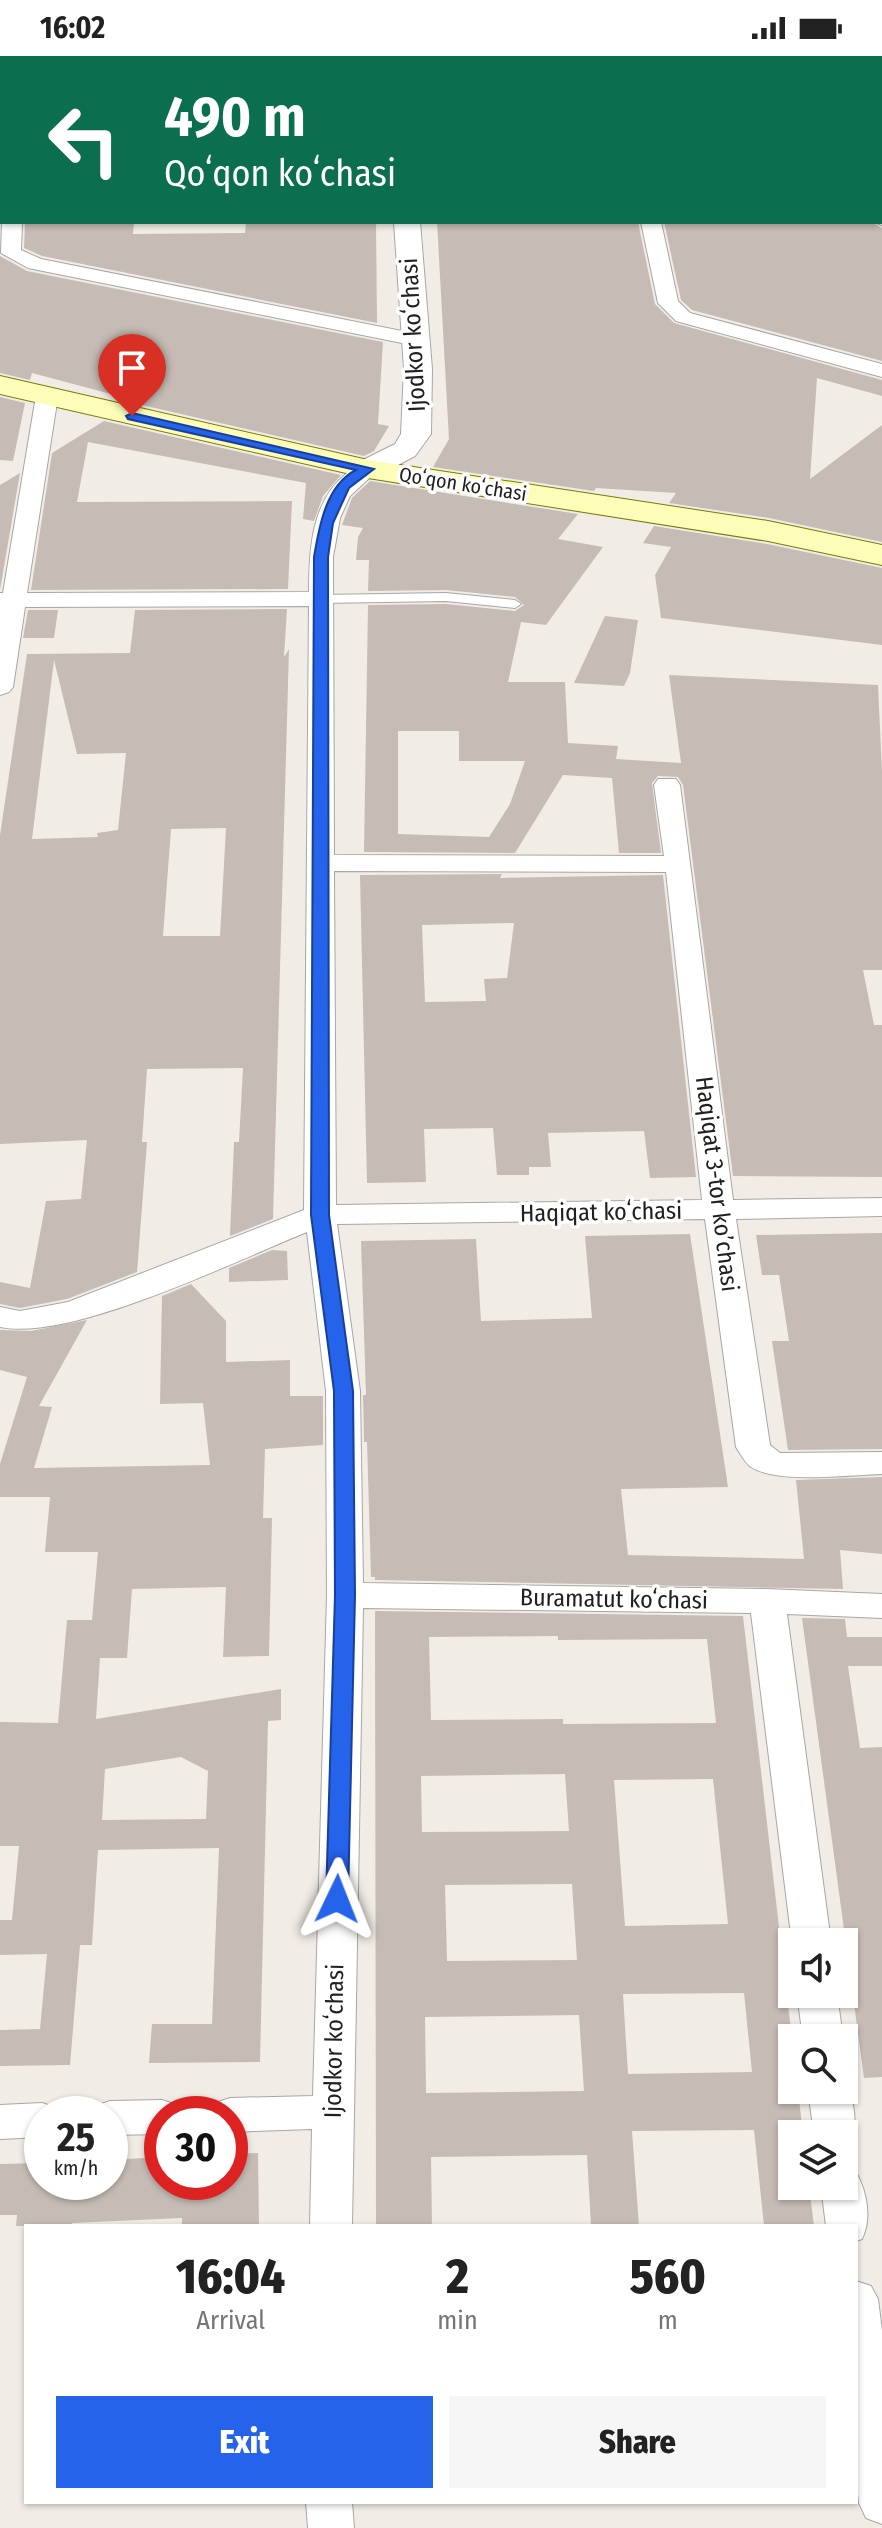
<!DOCTYPE html>
<html lang="en">
<head>
<meta charset="utf-8">
<style>
  :root { --surface:#fff; --page:#f6f6f6; --text:#222; --muted:#767676; --accent:#2563eb }
  body { margin:0; font-family:"Fira Sans Condensed",sans-serif; background:var(--page); color:var(--text); height:100vh; display:flex; flex-direction:column; font-size:30px; white-space:nowrap }
  * { box-sizing:border-box; margin:0 }
  p { font-size:26px; color:var(--muted) }
  .icon { flex:none; width:44px; height:44px; fill:none; stroke:currentColor; stroke-width:2; stroke-linecap:round; stroke-linejoin:round }
  .map { position:relative; flex:1; overflow:hidden }
  .panel { position:absolute; left:24px; top:2168px; width:834px; height:280px; display:flex; flex-direction:column; background:var(--surface); border-radius:0px; box-shadow:0 2px 6px #0004 }
  .panel>* { flex:none }
  .guide { position:absolute; left:0px; top:0px; width:882px; height:168px; box-shadow:0 2px 6px #0004; background:#0b6e4f; color:#fff; overflow:hidden }
  .fabs { position:absolute; left:778px; top:1872px; display:grid; gap:16px }
  .fabs a { display:grid; place-items:center; width:80px; height:80px; border-radius:0px; background:var(--surface); box-shadow:0 2px 6px #0004; font-size:40px }
  .speed { position:absolute; left:24px; top:2040px; display:flex; gap:16px; font-size:40px; font-weight:700; text-align:center }
  .speed>* { display:grid; place-content:center; width:104px; height:104px; border-radius:50%; background:var(--surface); box-shadow:0 2px 6px #0004; line-height:1 }
  .speed small { font-size:20px; font-weight:400 }
  .speed .limit { border:12px solid #d22; background:#fff; color:#111 }
  .pin { position:absolute; display:grid; place-items:center; width:68px; height:68px; color:#fff; margin:-82px -34px; border-radius:50% 50% 50% 0; rotate:-45deg; box-shadow:0 0 8px #0007 }
  .pin .icon { rotate:45deg }
  .me { position:absolute; width:88px; margin:-44px; rotate:2deg; stroke-linejoin:round; filter:drop-shadow(0 0 6px #0008) }
  .turn { display:flex; align-items:center; gap:28px; height:168px; padding:0 32px; font-size:36px }
  .turn .icon { width:104px; height:104px; stroke-width:2.5 }
  .turn b { display:block; font-size:56px; line-height:68px }
  .eta { display:flex; justify-content:space-evenly; align-items:center; height:136px; text-align:center }
  .eta b { font-size:48px; font-weight:800; line-height:56px }
  .primary-button { display:flex; gap:16px; margin-top:auto; padding:16px 32px }
  .primary-button a { flex:1; height:92px; border-radius:0px; background:var(--accent); color:#fff; font-size:32px; font-weight:800; line-height:92px; text-align:center }
  .primary-button a+a { background:var(--page); color:var(--text) }
  .status { display:flex; justify-content:space-between; align-items:center; height:56px; padding:0 40px; background:var(--surface); direction:ltr }
  .status svg { height:22px; fill:currentColor }
  .map>svg:first-child { display:block }
</style>
</head>
<body>
<div class="status"><b>16:02</b><svg viewBox="0 0 49 12"><path d="M0 12V9h3v3zM5 12V6h3v6zM10 12V3h3v9zM15 12V0h3v12zM26 1h20v11H26zM47 4h2v5h-2z"/></svg></div>
<div class="map">
<svg width="882" height="2472" viewBox="0 0 882 2472">
  <rect width="100%" height="100%" fill="#f1ede6"/>
  <g fill="#c6bcb5" fill-rule="evenodd">
    <polygon points="25,166 134,166 133,178 245,177 246,166 376,166 377,267 42,200 24,192"/>
    <polygon points="437,166 535,166 535,168 638,166 655,248 674,267 882,324 882,340 817,322 810,423 882,369 882,486 769,462 669,447 676,437 596,432 594,435 433,411 449,383"/>
    <polygon points="664,166 871,166 882,172 882,305 692,254 681,244"/>
    <polygon points="0,200 27,215 383,286 378,368 389,370 374,395 364,400 133,347 137,345 32,317 30,324 0,317"/>
    <polygon points="0,341 25,347 13,405 0,404"/>
    <polygon points="104,365 341,419 323,440 314,465 303,463 306,427 88,386 77,446 292,445 288,533 31,534 52,397"/>
    <polygon points="20,417 0,534 0,429"/>
    <path d="M 370,425 L 578,458 L 558,483 L 603,491 L 546,569 L 521,566 L 508,626 L 565,626 L 568,687 L 618,690 L 616,703 L 681,707 L 669,619 L 878,629 L 882,715 L 882,914 L 863,914 L 874,969 L 882,969 L 882,1121 L 733,1120 L 683,729 L 678,721 L 658,720 L 652,727 L 661,797 L 619,797 L 612,722 L 563,719 L 515,797 L 364,796 L 368,549 L 446,548 L 515,555 L 524,549 L 515,541 L 446,534 L 368,535 L 369,504 L 356,504 L 358,481 L 363,472 L 342,469 L 352,442 ZM 398,675 L 459,675 L 459,705 L 525,705 L 510,748 L 489,781 L 398,778 Z"/>
    <polygon points="654,470 767,488 882,512 882,589 661,562 655,519 671,491 643,487"/>
    <path d="M 287,553 L 284,601 L 289,593 L 273,1163 L 230,1180 L 234,1086 L 239,1086 L 243,1012 L 147,1013 L 142,1086 L 147,1086 L 137,1216 L 67,1243 L 20,1252 L 0,1248 L 0,1226 L 30,1232 L 46,1145 L 81,1143 L 87,1084 L 0,1088 L 0,779 L 27,598 L 130,597 L 135,554 ZM 54,604 L 77,698 L 126,697 L 118,774 L 97,777 L 98,781 L 32,783 ZM 226,772 L 220,880 L 163,880 L 171,773 Z"/>
    <polygon points="28,554 58,554 54,582 23,582"/>
    <polygon points="605,560 638,564 630,617 624,630 574,627"/>
    <path d="M 502,818 L 500,822 L 663,819 L 696,1121 L 650,1122 L 644,1075 L 548,1077 L 551,1111 L 529,1111 L 529,1119 L 497,1119 L 493,1072 L 424,1073 L 426,1126 L 367,1127 L 360,819 ZM 514,867 L 507,922 L 484,923 L 486,945 L 425,946 L 422,869 Z"/>
    <polygon points="882,1177 882,1393 788,1394 772,1285 789,1285 779,1219 762,1219 756,1179"/>
    <polygon points="690,1178 728,1431 621,1433 628,1499 804,1503 796,1424 882,1421 882,1498 840,1494 843,1533 375,1524 375,1521 371,1521 367,1386 364,1386 363,1339 366,1339 361,1185 476,1183 481,1265 592,1262 585,1180"/>
    <polygon points="272,1194 287,1195 288,1224 229,1226 229,1212"/>
    <path d="M 191,1228 L 226,1265 L 226,1306 L 290,1304 L 290,1340 L 323,1340 L 323,1389 L 265,1393 L 263,1462 L 272,1462 L 269,1600 L 223,1601 L 226,1531 L 132,1533 L 127,1602 L 100,1602 L 96,1663 L 281,1633 L 281,1664 L 268,1665 L 260,2006 L 149,2007 L 152,1968 L 212,1968 L 219,1792 L 98,1794 L 92,1889 L 80,1889 L 70,2009 L 0,2010 L 0,1974 L 40,1973 L 47,1898 L 0,1899 L 0,1864 L 12,1864 L 19,1790 L 0,1790 L 0,1666 L 58,1667 L 67,1564 L 92,1564 L 98,1496 L 45,1496 L 50,1441 L 0,1441 L 0,1408 L 27,1321 L 0,1314 L 0,1274 L 31,1275 L 87,1264 L 39,1350 L 52,1351 L 34,1412 L 210,1409 L 203,1347 L 160,1348 L 162,1240 ZM 181,1701 L 208,1715 L 206,1763 L 102,1764 L 105,1713 Z"/>
    <path d="M 375,1555 L 743,1560 L 792,1983 L 792,2034 L 798,2034 L 803,2078 L 792,2078 L 792,2130 L 809,2130 L 814,2170 L 764,2170 L 754,2074 L 632,2075 L 639,2170 L 591,2170 L 587,2099 L 431,2101 L 432,2170 L 376,2170 ZM 558,1580 L 558,1584 L 707,1583 L 716,1667 L 563,1668 L 563,1663 L 431,1664 L 429,1581 ZM 565,1718 L 569,1775 L 422,1776 L 421,1720 ZM 713,1723 L 728,1868 L 625,1870 L 614,1724 ZM 572,1828 L 577,1904 L 447,1905 L 445,1829 ZM 744,1937 L 752,2016 L 628,2018 L 623,1938 ZM 579,1959 L 584,2035 L 426,2037 L 425,1961 Z"/>
    <polygon points="802,1562 845,1563 847,1581 882,1581 882,1610 848,1610 860,1692 882,1691 882,2021 864,2022"/>
    <polygon points="258,2097 259,2170 182,2170 182,2162 72,2167 72,2170 16,2170 17,2159 0,2159 0,2108 42,2107 42,2126 110,2126 110,2104 162,2101 162,2126 230,2126 230,2098"/>
  </g>
  <g fill="none" stroke-linecap="round" stroke-linejoin="round">
    <defs>
      <polygon id="service" points="446,537 515,544 521,548 515,552 446,545 321,547 315,543 321,539"/>
      <g id="minor">
        <polygon points="606,0 624,0 625,2 607,2"/>
        <rect x="815" y="0" width="18" height="2"/>
        <rect x="0" y="38" width="2" height="12"/>
        <rect x="880" y="54" width="2" height="12"/>
        <polygon points="880,152 882,153 882,169 874,166 880,166"/>
        <polygon points="2,166 22,166 21,194 41,203 417,278 428,284 417,290 28,212 1,197"/>
        <polygon points="641,166 661,166 678,245 690,257 882,308 882,321 676,265 658,247"/>
        <path d="M 47,333 L 58,340 L 27,537 L 309,536 C 309,495 311,445 347,417 C 356,409 364,405 376,408 L 379,413 L 350,440 L 340,462 L 333,501 L 334,799 L 664,800 L 654,729 L 658,723 L 676,723 L 680,729 L 733,1144 L 882,1142 L 882,1160 L 736,1163 L 770,1389 L 780,1397 L 882,1396 L 882,1418 C 850,1419 777,1428 751,1411 C 745,1407 740,1397 736,1391 L 705,1163 L 337,1168 L 360,1335 L 363,1527 L 767,1533 L 882,1538 L 882,1562 L 787,1558 L 831,1886 L 792,1887 L 751,1557 L 363,1552 L 352,2170 L 310,2170 L 312,2073 L 230,2076 L 230,2058 L 210,2058 L 215,2047 L 230,2042 L 313,2040 L 327,1539 L 326,1335 L 307,1176 C 235,1205 71,1286 0,1271 L 0,1251 L 20,1255 L 68,1246 L 304,1154 L 309,550 L 25,551 L 13,631 L 9,636 L 0,639 L 0,537 L 3,537 L 36,340 ZM 334,815 L 666,816 L 702,1144 L 336,1149 Z"/>
        <polygon points="797,1938 837,1938 843,1982 803,1982"/>
        <path d="M 844,2023 C 854,2042 859,2071 850,2090 L 844,2092 L 844,2078 L 814,2078 L 808,2034 L 844,2034 Z"/>
        <polygon points="162,2044 177,2049 181,2058 162,2058 162,2078 110,2079 110,2058 91,2058 95,2050 110,2045"/>
        <polygon points="42,2047 57,2052 60,2058 42,2058 42,2081 0,2083 0,2049"/>
        <path d="M 844,2113 L 857,2118 C 867,2137 872,2163 862,2183 L 856,2185 L 856,2170 L 826,2170 L 821,2130 L 844,2130 Z"/>
        <polygon points="856,2225 871,2230 878,2243 882,2275 882,2468 866,2462 859,2447 856,2421"/>
        <polygon points="306,2446 352,2446 354,2472 308,2472"/>
      </g>
      <g id="tertiary">
        <polygon points="386,0 410,0 411,2 387,2"/>
        <polygon points="394,166 420,166 432,313 431,378 415,400 379,419 368,422 357,419 353,413 357,407 395,388 401,378 404,313"/>
      </g>
      <polygon id="secondary" points="0,320 368,404 768,465 882,489 882,509 768,485 368,422 0,338"/>
    </defs>
    <use href="#service" stroke="#a7a7a7" stroke-width="2"/>
    <use href="#minor" stroke="#a7a7a7" stroke-width="2"/>
    <use href="#tertiary" stroke="#a7a7a7" stroke-width="2"/>
    <use href="#secondary" stroke="#777e00" stroke-width="2"/>
    <use href="#service" fill="#fff" fill-rule="evenodd"/>
    <use href="#minor" fill="#fff" fill-rule="evenodd"/>
    <use href="#tertiary" fill="#fff" fill-rule="evenodd"/>
    <use href="#secondary" fill="#fdfdb9" fill-rule="evenodd"/>
  </g>
  <path fill="#2563eb" stroke="#184099" stroke-width="2" d="M 132,357 L 374,413 L 349,432 L 333,467 L 328,501 L 329,1159 L 353,1335 L 355,1539 L 348,1843 L 345,1849 L 337,1852 L 329,1849 L 326,1843 L 335,1539 L 334,1335 L 311,1159 L 314,501 C 319,471 326,429 356,414 L 128,363 L 126,360 Z"/>
  <g text-anchor="middle" dominant-baseline="central" stroke-width="7" stroke-linejoin="round" paint-order="stroke">
    <g font-size="20" fill="#202020" stroke="#fff">
      <text transform="translate(463 428) rotate(9)">Qoʻqon koʻchasi</text>
    </g>
    <g font-size="24" fill="#202020" stroke="#fff">
      <text transform="translate(413 279) rotate(-93)">Ijodkor koʻchasi</text>
      <text transform="translate(717 1128) rotate(83)">Haqiqat 3-tor koʼchasi</text>
      <text transform="translate(601 1156) rotate(-1)">Haqiqat koʻchasi</text>
      <text transform="translate(614 1543) rotate(1)">Buramatut koʻchasi</text>
      <text transform="translate(334 1985) rotate(-89)">Ijodkor koʻchasi</text>
    </g>
  </g>
</svg>
<div class="fabs">
<a><svg class="icon" aria-label="sound" viewBox="0 0 24 24"><path d="M4 9h4l5-4v14l-5-4H4zM17 9q2 3 0 6"/></svg></a>
<a><svg class="icon" aria-label="search" viewBox="0 0 24 24"><circle cx="10" cy="10" r="6"/><path d="M15 15l6 6"/></svg></a>
<a><svg class="icon" aria-label="layers" viewBox="0 0 24 24"><path d="M12 4l9 5-9 5-9-5zM3 14l9 5 9-5"/></svg></a>
</div>
<div class="speed"><div>25<small>km/h</small></div><div class="limit">30</div></div>
<div class="pin" style="left:132px;top:360px;background:#d93025"><svg class="icon" aria-label="arrive" viewBox="0 0 24 24"><path d="M6 21V4h12l-3 4 3 4H6"/></svg></div>
<svg class="me" style="left:337px;top:1843px" viewBox="-20 -20 40 40"><path d="M0-17L14 15 0 8-14 15z" fill="#2563eb" stroke="#fff" stroke-width="4"/></svg>
<div class="guide">
<div class="turn"><svg class="icon" aria-label="left" viewBox="0 0 24 24"><path d="M17 20v-9H6M10 6l-5 5 5 5"/></svg><div><b>490 m</b>Qoʻqon koʻchasi</div></div>
</div>
<section class="panel">
<div class="eta">
<div><b>16:04</b><p>Arrival</p></div>
<div><b>2</b><p>min</p></div>
<div><b>560</b><p>m</p></div>
</div>
<div class="primary-button"><a>Exit</a><a>Share</a></div>
</section>
</div>
</body>
</html>
